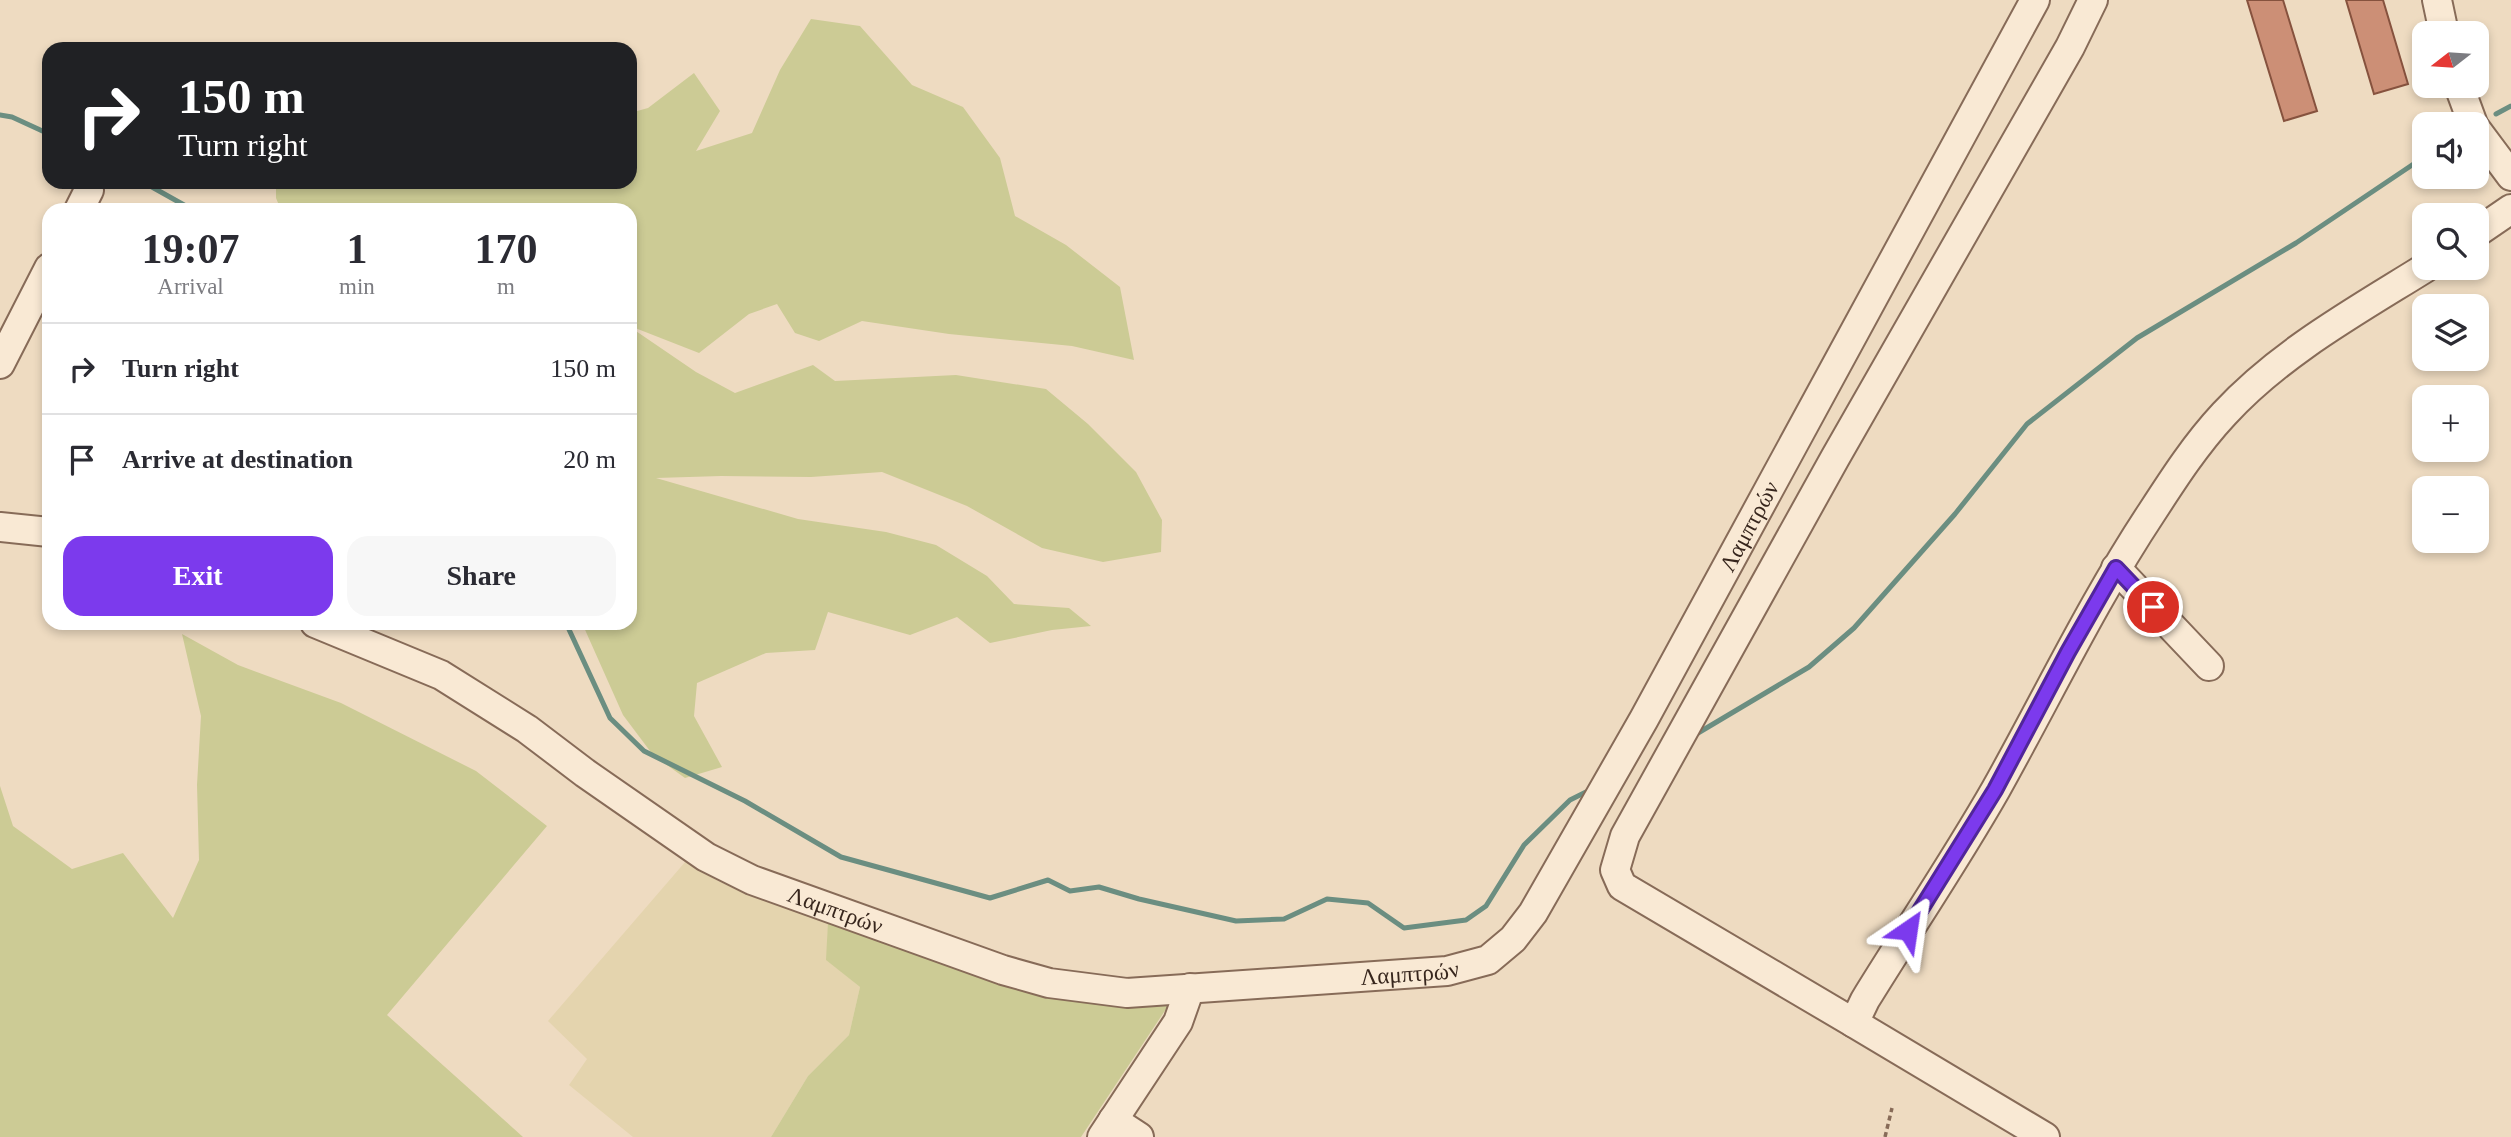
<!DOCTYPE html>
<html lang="en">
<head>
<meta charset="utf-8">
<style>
  :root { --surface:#fff; --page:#f7f7f7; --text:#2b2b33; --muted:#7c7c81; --line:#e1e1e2; --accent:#7c3aed }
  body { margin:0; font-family:Georgia,serif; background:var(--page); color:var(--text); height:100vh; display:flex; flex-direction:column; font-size:26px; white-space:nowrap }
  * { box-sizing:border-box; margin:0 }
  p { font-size:23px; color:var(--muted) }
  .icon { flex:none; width:38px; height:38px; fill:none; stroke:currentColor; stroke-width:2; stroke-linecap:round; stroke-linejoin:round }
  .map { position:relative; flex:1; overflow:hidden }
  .drawer { position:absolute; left:42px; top:203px; width:595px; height:427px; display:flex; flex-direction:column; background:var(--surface); border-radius:21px; box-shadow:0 4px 10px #0003 }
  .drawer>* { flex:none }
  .top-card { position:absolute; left:42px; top:42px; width:595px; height:147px; border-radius:21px; box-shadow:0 4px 10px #0003; background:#202124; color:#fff; overflow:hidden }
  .needle { width:46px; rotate:253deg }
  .buttons { position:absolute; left:2412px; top:21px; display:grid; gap:14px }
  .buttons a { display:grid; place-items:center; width:77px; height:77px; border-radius:14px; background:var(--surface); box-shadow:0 4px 10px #0003; font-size:35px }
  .pin { position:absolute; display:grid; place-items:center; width:60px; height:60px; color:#fff; margin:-30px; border:4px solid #fff; border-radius:50%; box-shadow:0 2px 7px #0007 }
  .me { position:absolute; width:77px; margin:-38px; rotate:32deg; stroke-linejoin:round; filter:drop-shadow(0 0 5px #0008) }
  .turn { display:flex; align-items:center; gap:24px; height:147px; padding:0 21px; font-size:32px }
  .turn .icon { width:91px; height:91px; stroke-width:2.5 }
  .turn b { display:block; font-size:49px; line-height:60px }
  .eta { display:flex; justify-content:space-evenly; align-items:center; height:119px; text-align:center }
  .eta b { font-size:42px; font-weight:700; line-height:49px }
  .button { display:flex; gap:14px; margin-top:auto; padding:14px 21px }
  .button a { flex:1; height:80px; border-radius:21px; background:var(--accent); color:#fff; font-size:28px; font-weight:700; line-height:80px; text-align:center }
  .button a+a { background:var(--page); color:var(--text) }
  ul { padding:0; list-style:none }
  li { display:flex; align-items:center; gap:21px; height:91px; padding:0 21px; border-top:2px solid var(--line) }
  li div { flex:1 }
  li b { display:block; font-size:26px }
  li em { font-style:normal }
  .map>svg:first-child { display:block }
</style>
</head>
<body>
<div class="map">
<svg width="2511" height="1137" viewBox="0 0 2511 1137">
  <rect width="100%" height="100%" fill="#eedbc1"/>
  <polygon fill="#e4d4ae" points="686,861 718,881 749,894 828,921 827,960 860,987 849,1035 808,1076 771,1137 633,1137 569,1085 587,1059 548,1021"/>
  <g fill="#cccb95">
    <polygon points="811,19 860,26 912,85 963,107 1000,158 1015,216 1066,245 1120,287 1134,360 1072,346 949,334 862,321 819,341 795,333 777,304 749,314 699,353 630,326 630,210 281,210 276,198 276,182 630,182 630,113 648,108 694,73 720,111 696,151 752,133 780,70"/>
    <polygon points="630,327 696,372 735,393 813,365 835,381 956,375 1046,389 1088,424 1136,472 1162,520 1161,552 1103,562 1042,548 967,506 882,472 811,477 721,476 656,478 798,519 886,532 936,545 987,576 1014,604 1069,608 1091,626 1052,630 990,643 957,617 910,635 828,612 815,650 766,653 697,683 694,716 722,767 685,778 653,755 623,715 582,623 630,623"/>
    <polygon points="182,634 238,665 341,703 476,771 547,826 387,1015 523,1137 0,1137 0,786 13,826 72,869 123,853 173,918 199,860 197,785 201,716"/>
    <polygon points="828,921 1043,995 1119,1007 1168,1006 1081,1137 771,1137 808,1076 849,1035 860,987 826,960"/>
  </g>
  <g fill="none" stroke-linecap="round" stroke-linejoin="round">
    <g stroke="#6b8e81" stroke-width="5">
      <polyline points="2496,114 2511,106"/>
      <polyline points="0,115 12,117 49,134"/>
      <polyline points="143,182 193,210"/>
      <polyline points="566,623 610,718 644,751 745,801 841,857 990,898 1048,880 1070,891 1099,887 1139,899 1236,921 1284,919 1327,899 1368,903 1404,928 1466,920 1486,906 1524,845 1570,800 1586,792"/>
      <polyline points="1693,736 1809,667 1854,628 1955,514 2027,424 2137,338 2296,243 2424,157"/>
    </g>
  </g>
  <g fill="#cc8f76" stroke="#86523e" stroke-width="2">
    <polygon points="2247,0 2283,0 2317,111 2284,121"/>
    <polygon points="2346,0 2383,0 2408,84 2374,94"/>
  </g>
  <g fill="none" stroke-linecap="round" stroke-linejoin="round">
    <defs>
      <g id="minor">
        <path d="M 2093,0 L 2070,47 L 1835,458 L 1625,836 L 1615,870 L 1622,886 L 1854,1023 L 1865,1000 C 1908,930 1955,861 1996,789 C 2048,696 2093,601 2152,512 C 2174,478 2196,444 2224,414 C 2280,353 2356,311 2425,268"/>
        <polyline points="2437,0 2444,33"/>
        <polyline points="2459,86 2473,124"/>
        <polyline points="2476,129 2511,176"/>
        <polyline points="79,210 89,190"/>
        <polyline points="2476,233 2511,209"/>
        <polyline points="0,364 49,268"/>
        <polyline points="0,527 49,532"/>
        <polyline points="2116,568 2209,666"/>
        <path id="s1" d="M 315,623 L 441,675 L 527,729 L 585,773 L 706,857 L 752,880 L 1003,970 L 1049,983 L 1127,993 L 1447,971 L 1488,960 L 1513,939 L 1533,913 L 1644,719 L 2035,0"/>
        <polyline points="1854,1023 2045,1137"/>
        <polyline points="1113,1120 1139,1137"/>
        <polyline points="1102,1137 1178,1022 1190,988"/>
      </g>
    </defs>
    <use href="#minor" stroke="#876b58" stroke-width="32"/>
    <polyline stroke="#876b58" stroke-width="3.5" stroke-dasharray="5 3.5" stroke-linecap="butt" points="1885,1137 1892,1108"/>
    <use href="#minor" stroke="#f9e9d4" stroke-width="28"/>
  </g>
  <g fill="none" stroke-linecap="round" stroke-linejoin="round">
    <defs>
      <polyline id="route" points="1908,930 1995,790 2068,652 2116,568 2153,607"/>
    </defs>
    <use href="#route" stroke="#51269a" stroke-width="18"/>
    <use href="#route" stroke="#7c3aed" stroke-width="12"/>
  </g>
  <g text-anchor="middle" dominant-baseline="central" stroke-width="5" stroke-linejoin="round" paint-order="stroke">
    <g font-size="23" fill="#37261d" stroke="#f5e6d0">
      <text stroke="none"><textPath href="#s1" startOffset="1774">Λαμπτρών</textPath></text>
      <text stroke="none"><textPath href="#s1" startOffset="598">Λαμπτρών</textPath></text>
      <text stroke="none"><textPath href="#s1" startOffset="1186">Λαμπτρών</textPath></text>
    </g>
  </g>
</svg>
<div class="buttons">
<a><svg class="needle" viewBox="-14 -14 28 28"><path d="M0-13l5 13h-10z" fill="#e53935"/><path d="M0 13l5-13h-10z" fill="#7c7c81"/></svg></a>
<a><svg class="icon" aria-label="sound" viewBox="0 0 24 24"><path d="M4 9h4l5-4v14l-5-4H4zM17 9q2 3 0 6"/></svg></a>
<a><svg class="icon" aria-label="search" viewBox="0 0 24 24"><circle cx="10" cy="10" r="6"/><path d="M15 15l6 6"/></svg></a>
<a><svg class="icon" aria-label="layers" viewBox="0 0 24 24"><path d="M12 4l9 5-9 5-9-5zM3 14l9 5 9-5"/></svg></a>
<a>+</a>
<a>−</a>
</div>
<div class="pin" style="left:2153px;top:607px;background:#d93025"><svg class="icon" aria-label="arrive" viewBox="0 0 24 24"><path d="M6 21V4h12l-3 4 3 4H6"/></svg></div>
<svg class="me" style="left:1908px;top:930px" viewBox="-20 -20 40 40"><path d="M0-17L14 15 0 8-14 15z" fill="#7c3aed" stroke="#fff" stroke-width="4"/></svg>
<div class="top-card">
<div class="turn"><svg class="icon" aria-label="right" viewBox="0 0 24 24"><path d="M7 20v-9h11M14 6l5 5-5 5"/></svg><div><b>150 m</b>Turn right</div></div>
</div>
<section class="drawer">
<div class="eta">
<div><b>19:07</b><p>Arrival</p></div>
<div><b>1</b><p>min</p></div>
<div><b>170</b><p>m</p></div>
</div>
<ul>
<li><svg class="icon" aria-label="right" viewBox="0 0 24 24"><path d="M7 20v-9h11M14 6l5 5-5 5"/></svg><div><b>Turn right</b></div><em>150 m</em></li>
<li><svg class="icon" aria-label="arrive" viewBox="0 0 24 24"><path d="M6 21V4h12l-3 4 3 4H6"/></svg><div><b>Arrive at destination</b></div><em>20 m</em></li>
</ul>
<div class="button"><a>Exit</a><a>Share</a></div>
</section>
</div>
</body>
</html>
